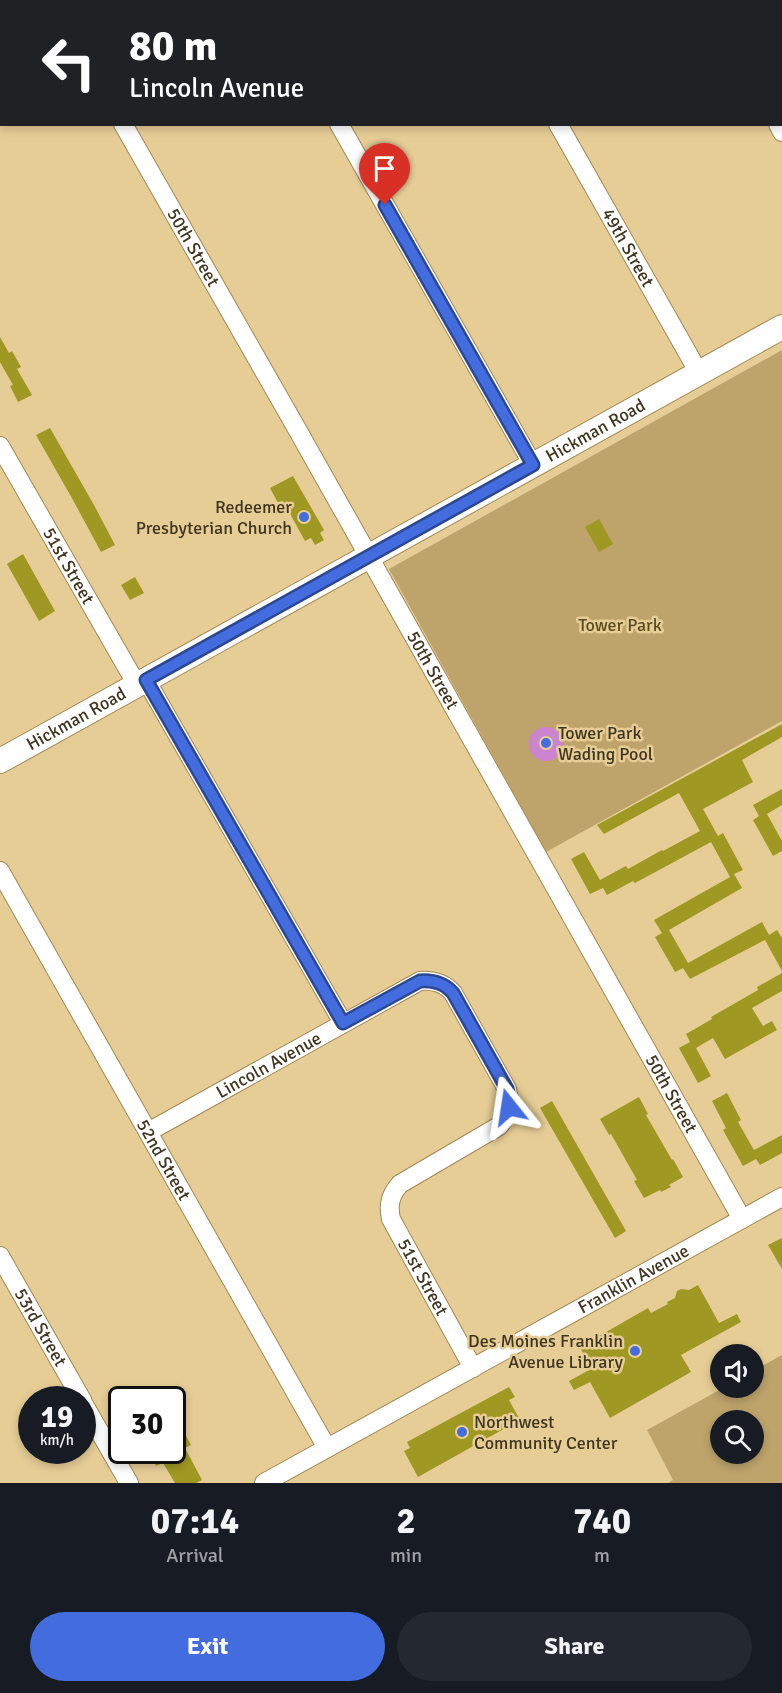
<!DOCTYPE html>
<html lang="en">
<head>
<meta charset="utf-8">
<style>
  :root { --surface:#171b24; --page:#242831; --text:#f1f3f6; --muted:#9ea1a6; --accent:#436ddf }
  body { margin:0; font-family:Signika,sans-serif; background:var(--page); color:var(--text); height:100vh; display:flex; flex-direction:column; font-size:22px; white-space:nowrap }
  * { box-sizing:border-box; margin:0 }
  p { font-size:20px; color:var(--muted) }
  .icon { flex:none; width:33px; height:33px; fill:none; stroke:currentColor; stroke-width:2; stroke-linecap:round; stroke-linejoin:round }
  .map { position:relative; height:1483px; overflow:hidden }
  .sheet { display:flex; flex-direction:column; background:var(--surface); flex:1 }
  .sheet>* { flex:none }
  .guide { position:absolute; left:0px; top:0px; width:783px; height:126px; box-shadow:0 3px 9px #0003; background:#202124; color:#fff; overflow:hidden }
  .buttons { position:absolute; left:710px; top:1344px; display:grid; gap:12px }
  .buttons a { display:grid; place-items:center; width:54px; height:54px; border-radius:50%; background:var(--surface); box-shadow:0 3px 9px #0003; font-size:30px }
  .speed { position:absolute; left:18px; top:1386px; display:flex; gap:12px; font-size:30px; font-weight:700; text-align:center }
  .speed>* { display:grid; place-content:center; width:78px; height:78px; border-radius:50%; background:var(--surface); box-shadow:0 3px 9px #0003; line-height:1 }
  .speed small { font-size:15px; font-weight:400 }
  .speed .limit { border:3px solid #111; border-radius:9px; background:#fff; color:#111 }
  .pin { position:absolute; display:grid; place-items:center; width:51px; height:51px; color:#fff; margin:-62px -26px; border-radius:50% 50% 50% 0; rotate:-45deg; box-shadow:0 0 6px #0007 }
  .pin .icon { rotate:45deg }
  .me { position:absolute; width:66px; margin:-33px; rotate:345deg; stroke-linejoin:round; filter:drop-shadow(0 0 4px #0008) }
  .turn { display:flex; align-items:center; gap:21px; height:126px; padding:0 30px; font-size:27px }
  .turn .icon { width:78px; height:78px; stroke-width:2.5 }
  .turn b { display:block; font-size:42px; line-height:51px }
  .eta { display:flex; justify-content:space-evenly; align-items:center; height:102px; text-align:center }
  .eta b { font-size:36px; font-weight:800; line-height:42px }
  .primary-button { display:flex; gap:12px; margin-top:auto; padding:12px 30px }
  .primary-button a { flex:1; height:69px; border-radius:36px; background:var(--accent); color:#fff; font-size:24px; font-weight:800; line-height:69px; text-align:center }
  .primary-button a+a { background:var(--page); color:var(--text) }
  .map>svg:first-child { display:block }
</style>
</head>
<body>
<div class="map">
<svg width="782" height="1483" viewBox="0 0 782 1483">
  <rect width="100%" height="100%" fill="#e6cd96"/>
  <g fill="#bea36b" fill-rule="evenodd">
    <polygon points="782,350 782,721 546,852 389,569"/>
    <path d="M 782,1355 L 782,1483 L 668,1483 L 673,1480 L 647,1430 L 723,1388 L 753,1388 L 753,1371 ZM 720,1420 L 753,1420 L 753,1454 L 720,1454 Z"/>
  </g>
  <circle fill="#cc84cf" cx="546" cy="744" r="17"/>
  <g fill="#9f9822">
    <polygon points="0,337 9,353 12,351 21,367 17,369 32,395 18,402 10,386 13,385 0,362"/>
    <polygon points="50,428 94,505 115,545 101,552 73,500 36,435"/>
    <polygon points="293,476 324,530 320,533 324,540 315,545 311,538 305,541 283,501 278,503 270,488"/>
    <polygon points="599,519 613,544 599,552 585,527"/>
    <polygon points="23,554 55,611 39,621 7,564"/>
    <polygon points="135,577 144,593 130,600 121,585"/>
    <polygon points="782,724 782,737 742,760 753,782 703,809 718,836 723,833 743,870 734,874 742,888 669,930 688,963 762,922 769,935 777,930 782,938 782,971 765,940 690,979 683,968 675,972 655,937 662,933 654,920 730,877 711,842 635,883 633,881 607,895 603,888 590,894 571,859 584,852 600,880 626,866 628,869 662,850 663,851 700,831 679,793 604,834 597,825"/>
    <polygon points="782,789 782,805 767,814 782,841 782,851 773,856 753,820 759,816 753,805"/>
    <polygon points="782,973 782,991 752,1008 763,1026 772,1021 777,1030 725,1059 713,1038 696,1048 711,1076 698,1083 679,1048 690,1042 686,1034 712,1019 711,1017 758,990 757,987"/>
    <polygon points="727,1093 741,1120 738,1122 754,1150 782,1135 782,1153 760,1165 756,1159 743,1166 723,1130 726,1128 712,1101"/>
    <polygon points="639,1097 648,1114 646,1115 672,1160 673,1159 683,1177 669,1185 671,1187 661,1192 660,1190 644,1198 634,1181 637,1180 611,1134 609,1135 600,1119"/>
    <polygon points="552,1101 626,1231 615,1238 540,1108"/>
    <polygon points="782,1238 782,1269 768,1245"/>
    <polygon points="698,1285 719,1323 737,1314 741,1322 681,1355 691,1372 610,1418 590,1382 574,1390 569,1381 591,1369 580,1347 648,1308 651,1313 668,1304 667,1302 675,1298 677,1291 681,1289 689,1290"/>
    <polygon points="509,1387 515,1397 509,1400 520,1420 418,1477 404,1451 410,1448 407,1442"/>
    <polygon points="172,1410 191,1445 185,1448 202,1480 196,1483 175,1483 163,1463 156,1466 154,1461 151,1463 145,1450 172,1450"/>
  </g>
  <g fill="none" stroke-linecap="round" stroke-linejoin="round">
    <defs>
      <g id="minor">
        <polyline points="52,0 53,2"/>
        <polyline points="488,0 489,2"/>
        <polyline points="707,0 708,2"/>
        <polyline points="283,2 286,0"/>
        <path id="s1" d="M 123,124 L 297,429 L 742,1219"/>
        <polyline points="339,124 533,465"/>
        <path id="s2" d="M 558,124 L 699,373"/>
        <polyline points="778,124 782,132"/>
        <path id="s3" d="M 0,446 L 137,685"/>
        <polyline points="146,680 343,1023"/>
        <path id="s4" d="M 0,871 L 327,1448"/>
        <path id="s5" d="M 148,1132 L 420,981 C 434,980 444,983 453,993 L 507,1089 C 511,1104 508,1114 499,1126 L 400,1184 C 390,1195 388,1205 391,1219 L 473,1368"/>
        <path id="s6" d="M 0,1256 L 82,1400"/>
        <polyline points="82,1401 129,1483"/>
        <path id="s7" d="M 264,1483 L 782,1197"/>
      </g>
      <g id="major">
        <path id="s8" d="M 0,761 L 782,327"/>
      </g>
    </defs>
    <use href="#minor" stroke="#a18854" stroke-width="20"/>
    <use href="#major" stroke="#a18854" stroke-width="26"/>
    <use href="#minor" stroke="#fff" stroke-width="18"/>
    <use href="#major" stroke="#fff" stroke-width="24"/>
  </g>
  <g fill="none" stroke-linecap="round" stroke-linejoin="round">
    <defs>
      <path id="route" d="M 385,205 L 533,465 L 146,680 L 343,1023 L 420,981 C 434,980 444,983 453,993 L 507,1089 L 509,1097 L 509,1107"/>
    </defs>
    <use href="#route" stroke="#2c4791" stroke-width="15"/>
    <use href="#route" stroke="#436ddf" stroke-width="10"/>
  </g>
  <g fill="#436ddf" stroke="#e6cd96" stroke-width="2">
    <circle cx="304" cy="517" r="6"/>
    <circle cx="546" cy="743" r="6"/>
    <circle cx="635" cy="1351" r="6"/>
    <circle cx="462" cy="1432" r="6"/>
  </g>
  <g text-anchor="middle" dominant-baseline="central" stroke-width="5" stroke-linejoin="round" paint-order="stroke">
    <g font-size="18" fill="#40351f" stroke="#e6cd96">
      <text stroke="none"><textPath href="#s1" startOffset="142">50th Street</textPath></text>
      <text stroke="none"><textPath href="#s2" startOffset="142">49th Street</textPath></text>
      <text stroke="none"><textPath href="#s8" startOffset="681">Hickman Road</textPath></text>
      <text stroke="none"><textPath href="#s3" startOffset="138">51st Street</textPath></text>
      <text stroke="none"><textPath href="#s1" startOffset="628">50th Street</textPath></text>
      <text stroke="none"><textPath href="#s8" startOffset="87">Hickman Road</textPath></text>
      <text stroke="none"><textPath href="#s5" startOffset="138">Lincoln Avenue</textPath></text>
      <text stroke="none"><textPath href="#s1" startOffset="1114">50th Street</textPath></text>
      <text stroke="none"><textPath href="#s4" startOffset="332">52nd Street</textPath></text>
      <text stroke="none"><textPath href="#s5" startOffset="716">51st Street</textPath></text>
      <text stroke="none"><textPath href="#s7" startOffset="422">Franklin Avenue</textPath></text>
      <text stroke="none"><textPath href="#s6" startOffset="82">53rd Street</textPath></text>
    </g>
    <g font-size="18" fill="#40351f" stroke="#e6cd96" text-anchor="end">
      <text x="292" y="507">Redeemer<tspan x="292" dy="21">Presbyterian Church</tspan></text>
      <text x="558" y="733" text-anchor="start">Tower Park<tspan x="558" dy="21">Wading Pool</tspan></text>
      <text x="623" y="1341">Des Moines Franklin<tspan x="623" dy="21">Avenue Library</tspan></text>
      <text x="474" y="1422" text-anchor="start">Northwest<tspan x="474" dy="21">Community Center</tspan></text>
    </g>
    <g font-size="18" fill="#5d4b20" stroke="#e6cd96">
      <text x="620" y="625">Tower Park</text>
    </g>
  </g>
</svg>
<div class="buttons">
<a><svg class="icon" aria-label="sound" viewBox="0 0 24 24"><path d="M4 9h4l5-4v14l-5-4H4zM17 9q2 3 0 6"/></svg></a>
<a><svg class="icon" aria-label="search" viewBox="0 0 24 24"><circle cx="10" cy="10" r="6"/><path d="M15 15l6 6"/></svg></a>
</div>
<div class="speed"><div>19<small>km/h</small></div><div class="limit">30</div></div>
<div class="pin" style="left:385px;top:205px;background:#d93025"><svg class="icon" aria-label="arrive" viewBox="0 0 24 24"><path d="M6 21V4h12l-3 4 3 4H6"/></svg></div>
<svg class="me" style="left:509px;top:1107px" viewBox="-20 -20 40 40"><path d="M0-17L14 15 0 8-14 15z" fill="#436ddf" stroke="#fff" stroke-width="4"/></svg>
<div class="guide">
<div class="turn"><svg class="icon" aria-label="left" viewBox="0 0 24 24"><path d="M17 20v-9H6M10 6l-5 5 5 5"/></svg><div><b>80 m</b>Lincoln Avenue</div></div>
</div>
</div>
<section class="sheet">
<div class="eta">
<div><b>07:14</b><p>Arrival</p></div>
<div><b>2</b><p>min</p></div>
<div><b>740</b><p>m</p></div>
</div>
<div class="primary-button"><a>Exit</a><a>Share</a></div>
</section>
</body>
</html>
